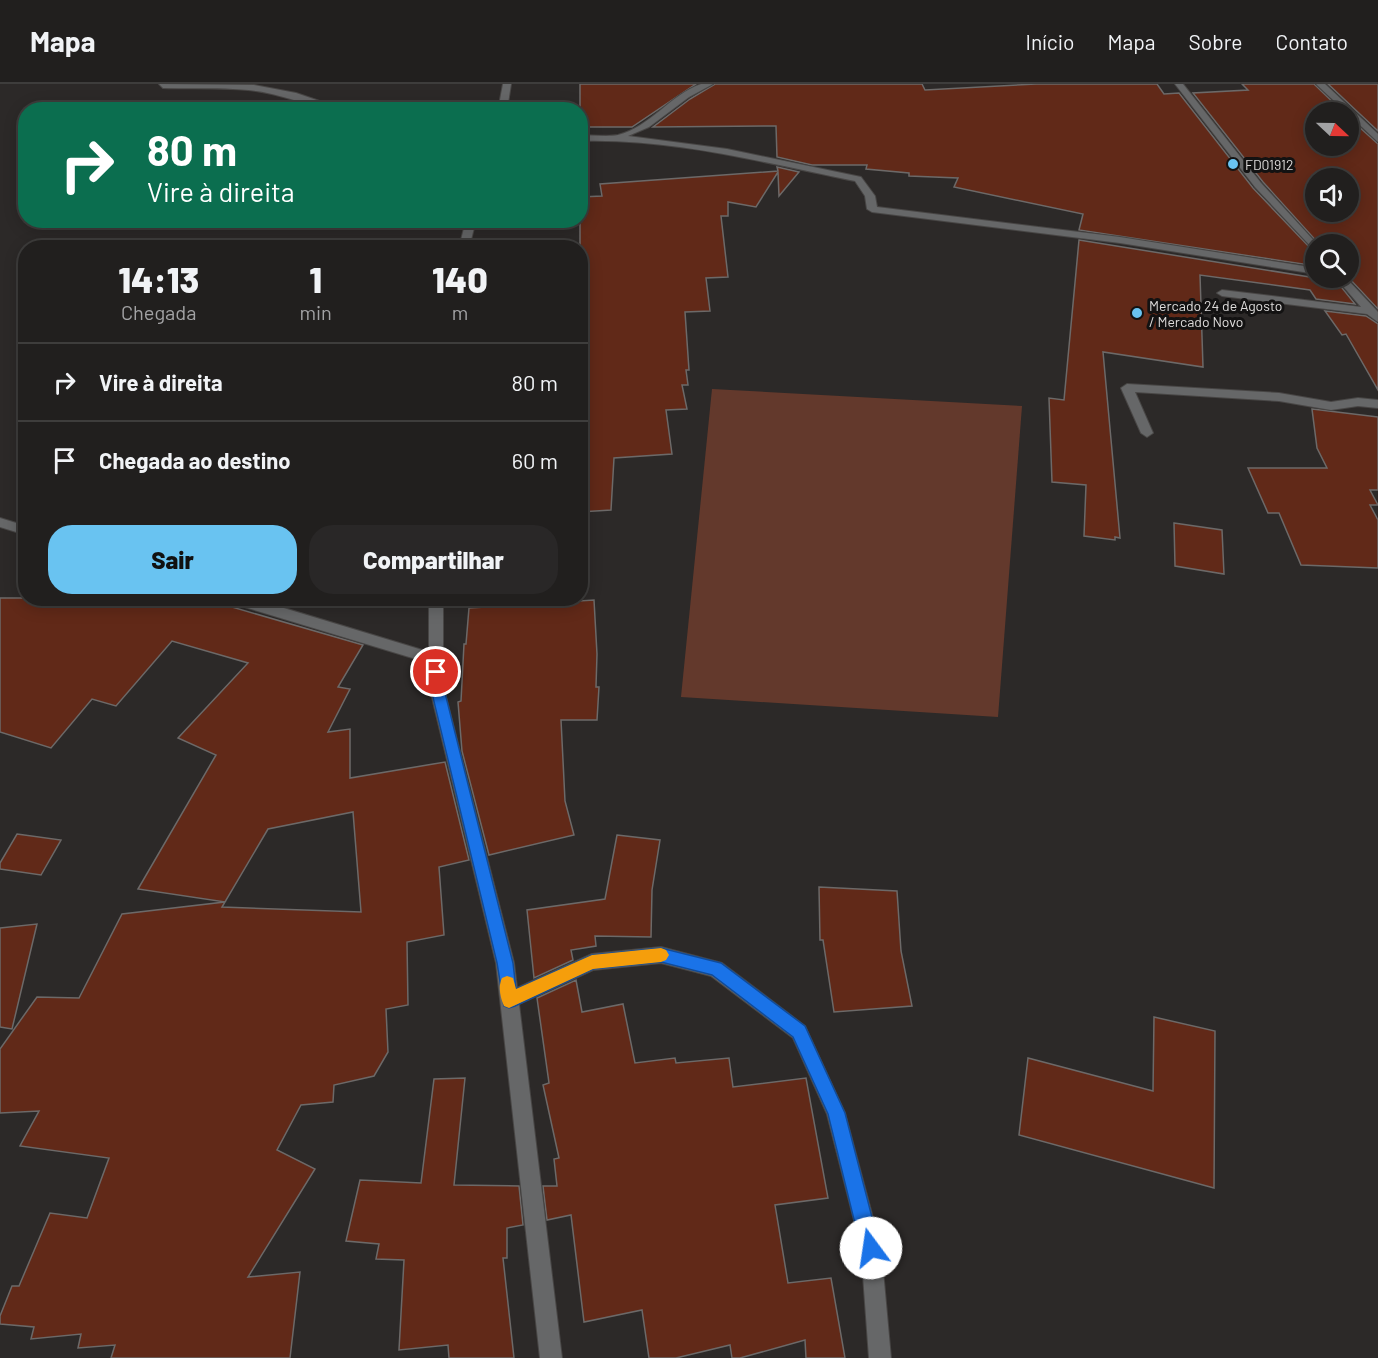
<!DOCTYPE html>
<html lang="pt">
<head>
<meta charset="utf-8">
<style>
  :root { --surface:#211f1e; --page:#292727; --text:#f1f3f6; --muted:#a2a2a4; --line:#3e3d3c; --accent:#69c3f1 }
  body { margin:0; font-family:Barlow,sans-serif; background:var(--page); color:var(--text); height:100vh; display:flex; flex-direction:column; font-size:22px; white-space:nowrap }
  * { box-sizing:border-box; margin:0 }
  p { font-size:20px; color:var(--muted) }
  .icon { flex:none; width:33px; height:33px; fill:none; stroke:currentColor; stroke-width:2; stroke-linecap:round; stroke-linejoin:round }
  .map { position:relative; flex:1; overflow:hidden }
  .side { position:absolute; left:18px; top:156px; width:570px; height:366px; display:flex; flex-direction:column; background:var(--surface); border-radius:24px; box-shadow:0 3px 15px #0003,0 0 0 2px var(--line) }
  .side>* { flex:none }
  .guide { position:absolute; left:18px; top:18px; width:570px; height:126px; border-radius:24px; box-shadow:0 3px 15px #0003,0 0 0 2px var(--line); background:#0b6e4f; color:#fff; overflow:hidden }
  .needle { width:39px; rotate:112deg }
  .controls { position:absolute; left:1305px; top:18px; display:grid; gap:12px }
  .controls a { display:grid; place-items:center; width:54px; height:54px; border-radius:50%; background:var(--surface); box-shadow:0 3px 15px #0003,0 0 0 2px var(--line); font-size:30px }
  .pin { position:absolute; display:grid; place-items:center; width:51px; height:51px; color:#fff; margin:-26px; border:3px solid #fff; border-radius:50%; box-shadow:0 2px 6px #0007 }
  .me { position:absolute; width:66px; margin:-33px; rotate:346deg; stroke-linejoin:round; filter:drop-shadow(0 0 4px #0008) }
  .turn { display:flex; align-items:center; gap:21px; height:126px; padding:0 30px; font-size:27px }
  .turn .icon { width:78px; height:78px; stroke-width:2.5 }
  .turn b { display:block; font-size:42px; line-height:51px }
  .eta { display:flex; justify-content:space-evenly; align-items:center; height:102px; text-align:center }
  .eta b { font-size:36px; font-weight:800; line-height:42px }
  .button { display:flex; gap:12px; margin-top:auto; padding:12px 30px }
  .button a { flex:1; height:69px; border-radius:24px; background:var(--accent); color:#111; font-size:24px; font-weight:800; line-height:69px; text-align:center }
  .button a+a { background:var(--page); color:var(--text) }
  ul { padding:0; list-style:none }
  li { display:flex; align-items:center; gap:18px; height:78px; padding:0 30px; border-top:2px solid var(--line) }
  li div { flex:1 }
  li b { display:block; font-size:22px }
  li em { font-style:normal }
  header { display:flex; align-items:center; gap:36px; box-sizing:border-box; height:84px; padding:0 30px; background:var(--surface); border-bottom:2px solid var(--line) }
  header strong { font-size:28px }
  nav { display:flex; gap:33px; margin-inline-start:auto; font-size:21px }
  .map>svg:first-child { display:block }
</style>
</head>
<body>
<header>
<strong>Mapa</strong>
<nav><a>Início</a><a>Mapa</a><a>Sobre</a><a>Contato</a></nav>
</header>
<div class="map">
<svg width="1378" height="1274" viewBox="0 0 1378 1274">
  <rect width="100%" height="100%" fill="#2c2928"/>
  <polygon fill="#63392c" points="712,305 1022,322 998,633 681,613"/>
  <g fill="#612918" stroke="#6c6968" stroke-width="1.5" fill-rule="evenodd">
    <polygon points="580,0 696,0 632,43 580,43"/>
    <polygon points="715,0 922,0 925,6 1036,0 1157,0 1164,10 1179,9 1253,104 1316,170 1316,182 1079,146 1083,130 954,103 958,94 909,92 909,89 866,85 867,81 812,81 777,73 776,42 653,43 690,15"/>
    <path d="M 1242,0 L 1314,0 L 1343,28 L 1316,28 L 1316,62 L 1348,62 L 1348,33 L 1378,60 L 1378,225 L 1348,193 L 1348,160 L 1319,160 L 1263,98 L 1193,9 L 1248,6 ZM 1316,94 L 1348,94 L 1348,128 L 1316,128 Z"/>
    <polygon points="1328,0 1378,0 1378,47"/>
    <polygon points="777,83 799,88 779,112 778,88 756,123 728,118 728,132 721,132 728,193 706,194 710,227 685,228 689,286 686,286 688,301 682,301 687,325 666,326 672,370 614,374 611,426 580,428 580,113 602,112 600,100 778,87"/>
    <polygon points="1079,156 1316,194 1334,194 1355,220 1316,215 1310,206 1200,191 1203,283 1103,268 1120,454 1115,453 1115,456 1084,452 1086,401 1052,398 1049,314 1064,316"/>
    <polygon points="1325,227 1366,232 1378,240 1378,306 1346,250 1342,251"/>
    <polygon points="1312,325 1378,333 1378,406 1370,406 1378,421 1370,421 1378,436 1378,484 1301,481 1279,429 1268,429 1248,384 1327,384 1317,364"/>
    <polygon points="1174,439 1222,446 1224,490 1175,482"/>
    <polygon points="0,514 201,514 363,561 338,603 350,605 328,648 350,645 350,694 445,678 469,776 439,783 444,851 407,858 408,921 386,925 388,968 374,992 334,1001 333,1018 301,1021 277,1066 315,1085 248,1193 300,1188 290,1274 111,1274 115,1261 78,1264 81,1250 31,1255 34,1243 0,1240 0,1232 12,1202 19,1202 50,1129 87,1134 109,1074 20,1062 39,1027 0,1029 0,965 37,913 79,914 122,830 225,818 222,823 361,828 353,728 268,745 225,818 138,805 216,671 178,654 248,579 172,557 116,622 92,615 51,664 0,648"/>
    <polygon points="594,516 597,570 596,603 599,603 597,636 561,636 565,717 574,751 489,771 462,667 458,618 461,617 464,560 466,560 469,524"/>
    <polygon points="17,750 61,756 41,791 0,785 0,779"/>
    <polygon points="617,751 660,756 652,806 651,853 595,852 596,862 571,866 573,876 534,894 527,826 605,815"/>
    <polygon points="819,803 897,807 901,867 912,922 834,928 823,856 820,856"/>
    <polygon points="37,840 12,945 0,943 0,844"/>
    <polygon points="576,896 582,928 623,920 635,979 675,974 676,979 729,974 733,1003 806,994 828,1114 775,1121 788,1199 831,1194 845,1274 806,1274 805,1256 740,1274 732,1274 730,1261 676,1274 649,1274 642,1226 584,1238 571,1131 547,1136 543,1102 557,1102 554,1075 559,1074 543,1001 549,999 537,914"/>
    <polygon points="1154,933 1215,947 1214,1104 1019,1051 1028,974 1153,1007"/>
    <polygon points="465,994 454,1101 519,1102 523,1141 507,1144 507,1174 503,1174 514,1274 449,1274 448,1261 399,1266 404,1176 376,1175 379,1160 346,1157 360,1096 421,1099 434,995"/>
  </g>
  <g fill="none" stroke-linecap="round" stroke-linejoin="round">
    <defs>
      <g id="minor">
        <path d="M 159,0 L 254,1 L 296,9 L 346,26 C 316,26 286,11 256,7 C 226,3 193,5 163,4 Z"/>
        <polygon points="503,0 511,0 507,26 498,26"/>
        <path d="M 701,0 L 713,0 L 689,13 L 649,43 L 628,52 L 727,65 L 861,93 L 875,112 L 877,123 L 1120,153 L 1316,184 L 1316,190 L 1120,159 L 872,128 L 867,125 L 865,112 L 855,97 C 765,79 672,54 580,57 L 580,51 C 592,51 607,53 618,51 C 650,43 670,11 701,0 Z"/>
        <polygon points="1175,0 1183,0 1261,99 1317,160 1316,160 1316,168 1255,103"/>
        <polygon points="1316,0 1325,0 1378,50 1378,58"/>
        <polygon points="466,136 476,136 469,164 459,164"/>
        <polygon points="1336,194 1346,194 1378,228 1378,238 1367,230 1222,212 1217,209 1222,206 1361,223"/>
        <polygon points="1127,300 1279,309 1331,318 1358,314 1378,316 1378,324 1358,322 1331,326 1279,317 1135,308 1153,349 1147,353 1141,349 1121,304"/>
        <polygon points="0,434 26,442 26,451 0,443"/>
        <polygon points="226,514 251,514 429,568 429,514 443,514 443,601 514,879 517,904 592,870 661,863 722,879 805,942 845,1029 881,1164 891,1274 869,1274 861,1164 827,1030 793,954 711,892 661,879 593,886 519,920 562,1274 540,1274 496,879 429,601 429,579 228,518"/>
      </g>
    </defs>
    <use href="#minor" stroke="#484645" stroke-width="2"/>
    <use href="#minor" fill="#666768" fill-rule="evenodd"/>
  </g>
  <polygon fill="#1a73e8" stroke="#114b97" stroke-width="1.5" points="436,583 443,588 443,601 513,879 516,905 592,871 661,864 721,879 805,942 845,1029 880,1164 877,1171 871,1173 864,1171 861,1164 828,1030 793,953 712,891 661,878 593,885 515,922 509,924 504,922 497,879 430,601 430,588"/>
  <path fill="#f59e0b" d="M 661,864 L 666,866 L 669,871 L 666,876 L 661,878 L 593,885 L 509,924 L 504,922 C 500,913 498,902 502,894 L 507,892 L 513,894 L 516,905 L 592,871 Z"/>
  <g fill="#69c3f1" stroke="#131212" stroke-width="2">
    <circle cx="1233" cy="80" r="6"/>
    <circle cx="1137" cy="229" r="6"/>
  </g>
  <g text-anchor="middle" dominant-baseline="central" stroke-width="6" stroke-linejoin="round" paint-order="stroke">
    <g font-size="14" fill="#dedcdb" stroke="#131212" text-anchor="start">
      <text x="1245" y="80">FD01912</text>
      <text x="1149" y="221">Mercado 24 de Agosto<tspan x="1149" dy="16">/ Mercado Novo</tspan></text>
    </g>
  </g>
</svg>
<div class="controls">
<a><svg class="needle" viewBox="-14 -14 28 28"><path d="M0-13l5 13h-10z" fill="#e53935"/><path d="M0 13l5-13h-10z" fill="#a2a2a4"/></svg></a>
<a><svg class="icon" aria-label="sound" viewBox="0 0 24 24"><path d="M4 9h4l5-4v14l-5-4H4zM17 9q2 3 0 6"/></svg></a>
<a><svg class="icon" aria-label="search" viewBox="0 0 24 24"><circle cx="10" cy="10" r="6"/><path d="M15 15l6 6"/></svg></a>
</div>
<div class="pin" style="left:436px;top:588px;background:#d93025"><svg class="icon" aria-label="arrive" viewBox="0 0 24 24"><path d="M6 21V4h12l-3 4 3 4H6"/></svg></div>
<svg class="me" style="left:871px;top:1164px" viewBox="-20 -20 40 40"><circle r="19" fill="#fff"/><path d="M0-13L10 11 0 6-10 11z" fill="#1a73e8"/></svg>
<div class="guide">
<div class="turn"><svg class="icon" aria-label="right" viewBox="0 0 24 24"><path d="M7 20v-9h11M14 6l5 5-5 5"/></svg><div><b>80 m</b>Vire à direita</div></div>
</div>
<section class="side">
<div class="eta">
<div><b>14:13</b><p>Chegada</p></div>
<div><b>1</b><p>min</p></div>
<div><b>140</b><p>m</p></div>
</div>
<ul>
<li><svg class="icon" aria-label="right" viewBox="0 0 24 24"><path d="M7 20v-9h11M14 6l5 5-5 5"/></svg><div><b>Vire à direita</b></div><em>80 m</em></li>
<li><svg class="icon" aria-label="arrive" viewBox="0 0 24 24"><path d="M6 21V4h12l-3 4 3 4H6"/></svg><div><b>Chegada ao destino</b></div><em>60 m</em></li>
</ul>
<div class="button"><a>Sair</a><a>Compartilhar</a></div>
</section>
</div>
</body>
</html>
